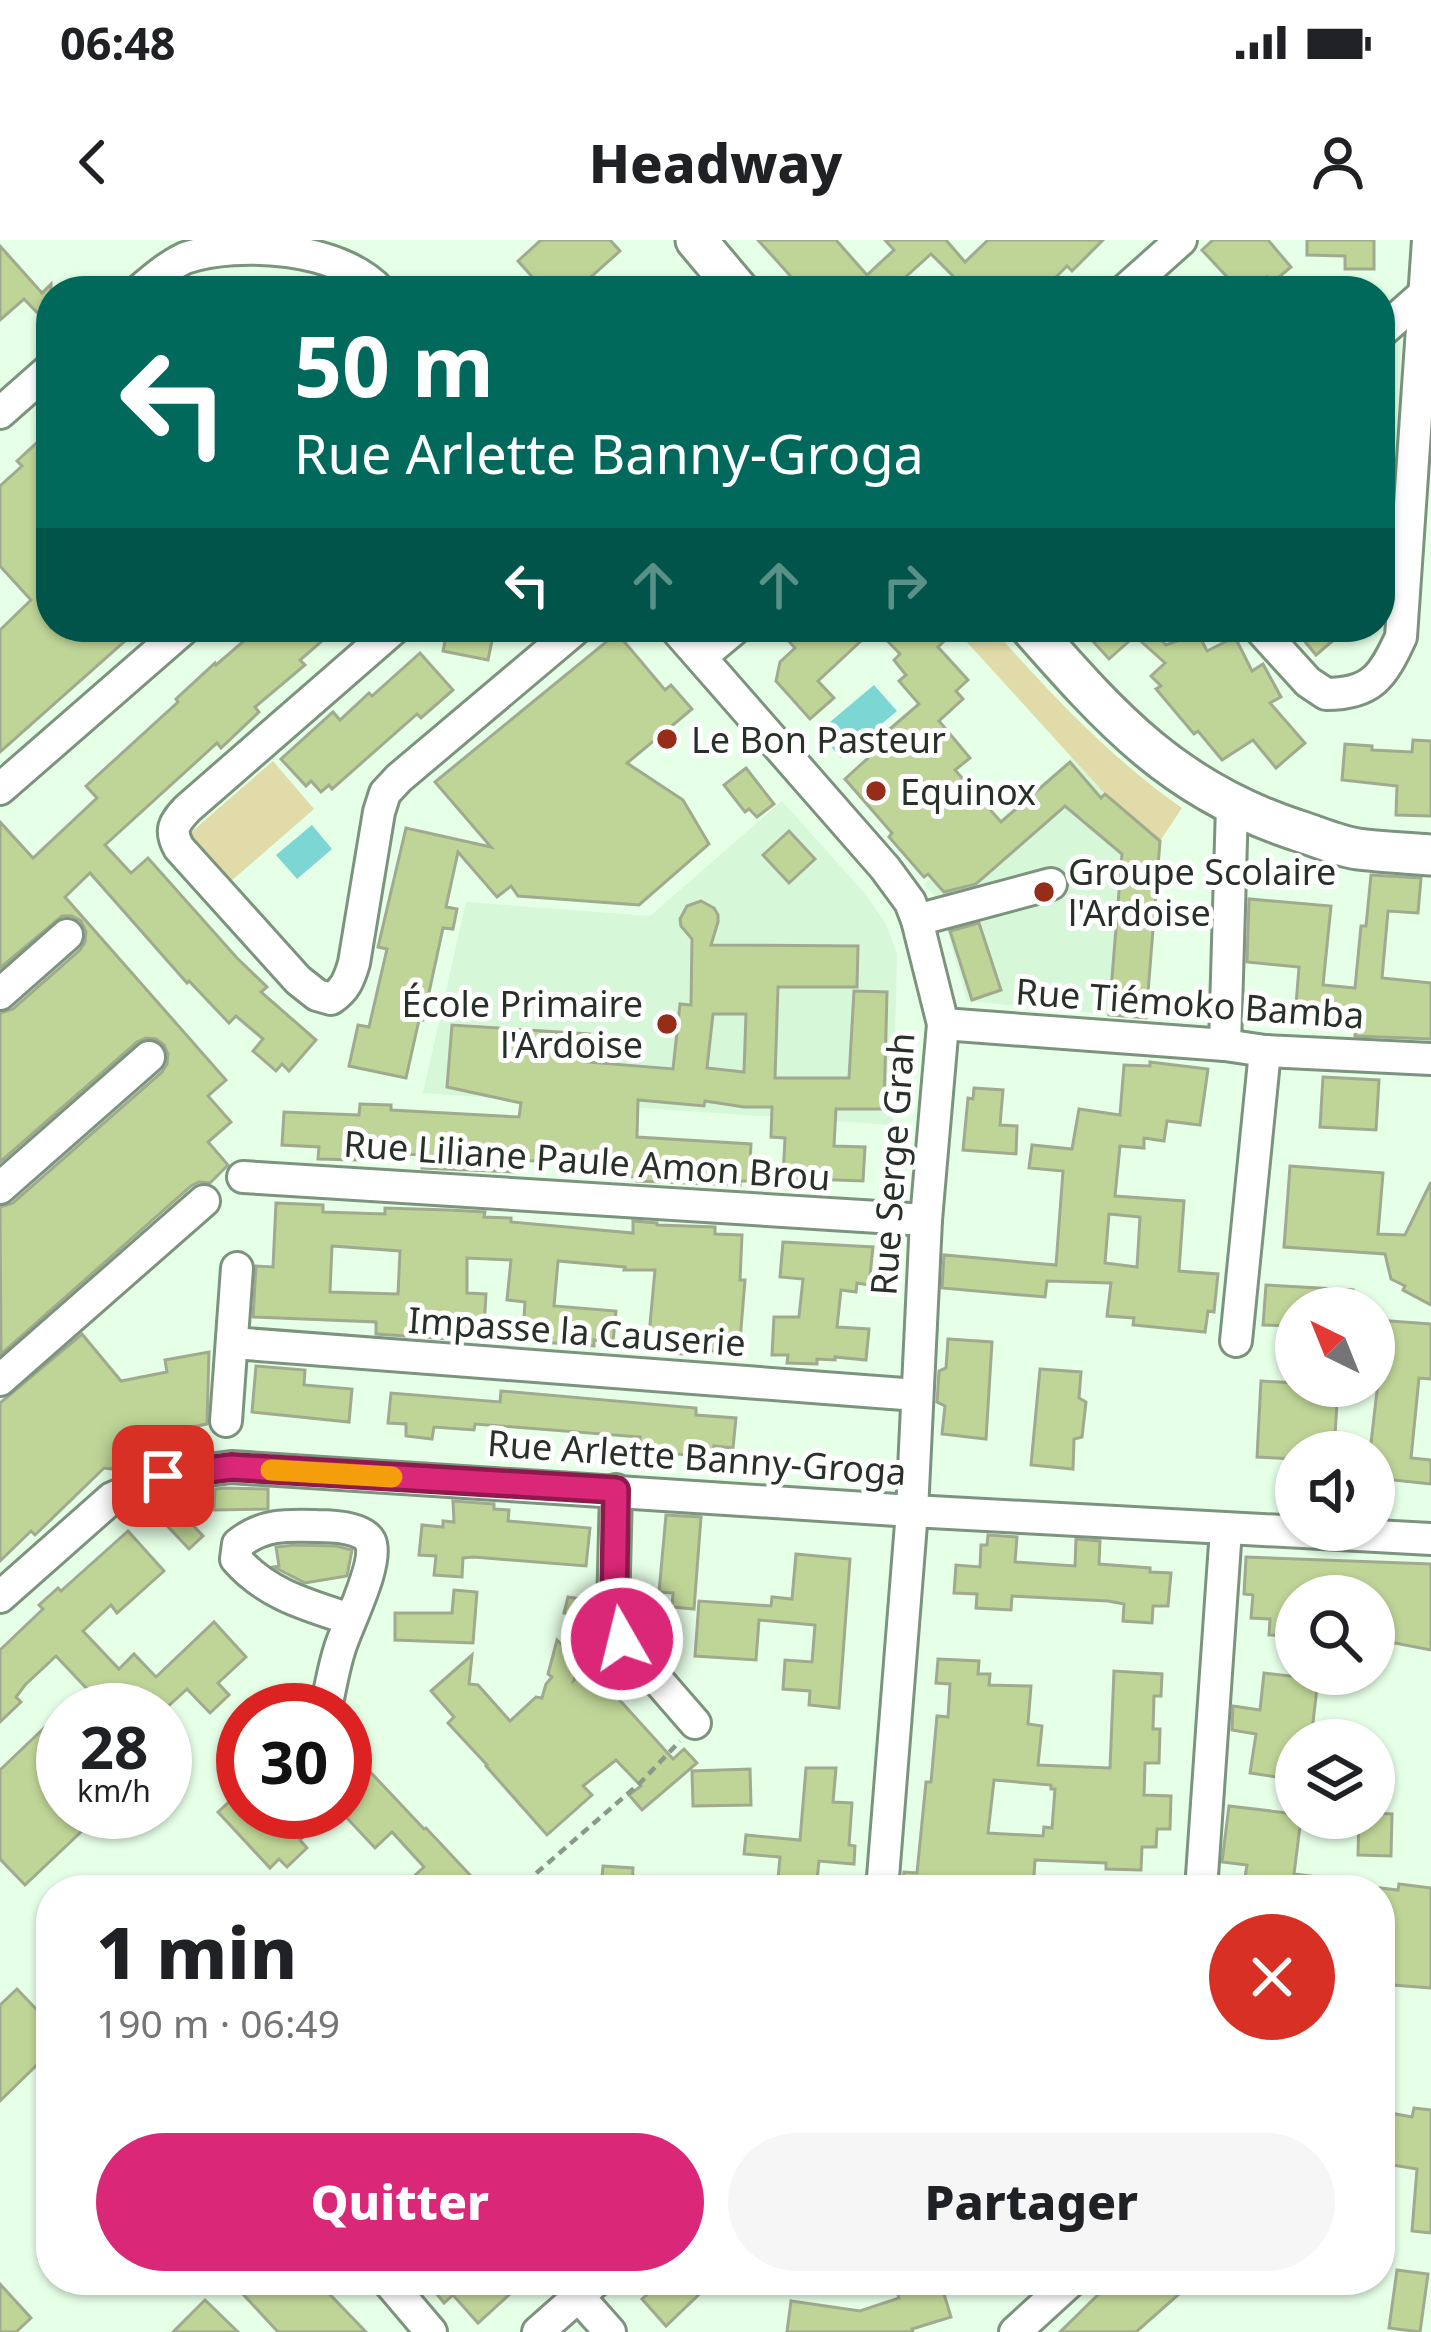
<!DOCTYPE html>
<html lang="fr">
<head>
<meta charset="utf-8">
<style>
  :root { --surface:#fff; --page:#f6f6f6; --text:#202124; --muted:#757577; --accent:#db2777 }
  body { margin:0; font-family:"Noto Sans",sans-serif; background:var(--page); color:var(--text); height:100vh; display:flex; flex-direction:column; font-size:45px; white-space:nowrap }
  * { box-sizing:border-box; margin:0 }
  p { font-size:39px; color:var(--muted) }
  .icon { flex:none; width:66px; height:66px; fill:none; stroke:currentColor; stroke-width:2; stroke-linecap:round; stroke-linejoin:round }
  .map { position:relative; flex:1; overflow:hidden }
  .panel { position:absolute; left:36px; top:1635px; width:1359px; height:420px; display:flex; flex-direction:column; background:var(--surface); border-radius:48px; box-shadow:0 3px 9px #0004 }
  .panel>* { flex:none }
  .banner { position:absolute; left:36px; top:36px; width:1359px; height:366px; border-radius:48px; box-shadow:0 3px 9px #0004; background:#00695c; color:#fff; overflow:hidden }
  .needle { width:78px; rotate:317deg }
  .buttons { position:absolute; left:1275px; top:1047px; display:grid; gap:24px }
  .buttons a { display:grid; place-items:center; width:120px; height:120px; border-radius:50%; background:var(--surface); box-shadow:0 3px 9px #0004; font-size:60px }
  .speed { position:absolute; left:36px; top:1443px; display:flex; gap:24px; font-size:60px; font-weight:700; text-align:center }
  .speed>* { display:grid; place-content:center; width:156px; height:156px; border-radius:50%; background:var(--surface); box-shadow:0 3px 9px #0004; line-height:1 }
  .speed small { font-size:30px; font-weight:400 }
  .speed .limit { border:18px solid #d22; background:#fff; color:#111 }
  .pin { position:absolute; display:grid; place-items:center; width:102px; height:102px; color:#fff; margin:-51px; border-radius:24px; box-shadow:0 6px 18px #0006 }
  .me { position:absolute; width:132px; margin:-66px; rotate:352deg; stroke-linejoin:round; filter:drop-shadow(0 0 9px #0008) }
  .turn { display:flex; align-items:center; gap:42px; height:252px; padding:0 60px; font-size:54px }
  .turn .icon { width:156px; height:156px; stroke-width:2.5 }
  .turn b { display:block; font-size:84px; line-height:102px }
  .lanes { display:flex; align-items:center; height:114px; padding:0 60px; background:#0003; justify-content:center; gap:60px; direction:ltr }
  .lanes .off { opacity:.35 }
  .round { display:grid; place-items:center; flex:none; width:126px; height:126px; border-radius:63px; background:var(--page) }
  .overview { display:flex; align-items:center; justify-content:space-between; height:204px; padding:0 60px }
  h1 { font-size:72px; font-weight:800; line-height:90px }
  .primary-button { display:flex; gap:24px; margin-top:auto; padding:24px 60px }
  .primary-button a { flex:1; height:138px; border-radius:72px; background:var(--accent); color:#fff; font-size:48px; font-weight:800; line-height:138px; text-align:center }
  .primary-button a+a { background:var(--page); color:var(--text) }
  .status { display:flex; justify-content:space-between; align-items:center; height:84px; padding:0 60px; background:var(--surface); direction:ltr }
  .status svg { height:33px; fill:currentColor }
  header { display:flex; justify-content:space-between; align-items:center; height:156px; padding:0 60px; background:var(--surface); font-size:54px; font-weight:800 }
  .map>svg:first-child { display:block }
</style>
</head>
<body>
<div class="status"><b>06:48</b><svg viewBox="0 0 49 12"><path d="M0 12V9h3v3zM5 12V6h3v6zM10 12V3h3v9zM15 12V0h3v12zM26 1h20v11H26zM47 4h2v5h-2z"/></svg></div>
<header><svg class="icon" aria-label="back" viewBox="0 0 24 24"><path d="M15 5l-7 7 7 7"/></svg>Headway<svg class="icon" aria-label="person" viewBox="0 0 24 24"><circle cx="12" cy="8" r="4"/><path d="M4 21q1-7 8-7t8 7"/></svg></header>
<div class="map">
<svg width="1431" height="2092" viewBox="0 0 1431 2092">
  <rect width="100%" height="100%" fill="#e6ffe7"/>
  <g fill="#d7f7d9">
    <polygon points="1072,518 1105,554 1160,601 1146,778 967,761 939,661 924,644"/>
    <polygon points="782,561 867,656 886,684 897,714 893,885 423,853 466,662 650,676"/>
  </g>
  <g fill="#e1daa9">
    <path d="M 982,387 L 991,387 C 1050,453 1109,517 1182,568 L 1160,601 L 1105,554 L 965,400 Z"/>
    <polygon points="273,521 314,569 230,642 189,594"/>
  </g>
  <g fill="#7cd6d3">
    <polygon points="874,445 897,471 841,518 818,492"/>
    <polygon points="312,585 332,609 297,639 276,615"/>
  </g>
  <g fill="#bfd597" stroke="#a0aa8e" stroke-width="3" fill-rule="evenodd">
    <polygon points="541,0 610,0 620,11 575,51 545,51 518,21"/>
    <polygon points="758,0 836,0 867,35 894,10 885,0 946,0 965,22 988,0 1103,0 1072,31 1067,26 1042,51 968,51 931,14 890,51 804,51"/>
    <polygon points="1213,0 1268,0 1291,27 1272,43 1267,37 1251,51 1213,51 1228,38 1202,10"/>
    <polygon points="1307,0 1374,0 1374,29 1345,29 1345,16 1307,15"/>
    <polygon points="0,6 42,53 51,44 51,87 24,59 0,80"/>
    <polygon points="42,198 51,208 51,387 133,387 122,397 126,400 0,512 0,390 31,360 0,326 0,246 22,226 17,221"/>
    <polygon points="260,387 338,387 300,420 305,425 255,467 259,472 221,508 217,503 105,605 131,633 148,618 237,718 267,747 261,752 316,800 289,831 282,824 276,831 253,811 263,799 236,776 229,783 189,741 187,743 90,633 65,657 226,840 208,856 231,882 208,902 228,925 210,943 199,942 191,946 1,1114 0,967 13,963 162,832 167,824 168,814 164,805 156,799 146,798 137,802 0,922 0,773 13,769 80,710 85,702 86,692 81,681 72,676 62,676 0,728 0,582 33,618 97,558 86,546 178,462 176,459 215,423 216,425"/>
    <polygon points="448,387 480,387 479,392 493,396 488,420 443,411"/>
    <polygon points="794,387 959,387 938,407 968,440 956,451 963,459 939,481 970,518 955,530 1001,582 1070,522 1101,558 1105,554 1160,601 1146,778 1109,775 1122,614 1065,566 976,644 944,652 928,634 924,637 889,597 892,593 845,539 868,518 863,512 919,464 899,441 906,435 894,420 900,414 875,388 818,441 834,458 810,479 776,441 780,422 795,408 784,396"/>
    <polygon points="1080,387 1150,387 1166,405 1198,393 1207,411 1235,397 1252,431 1263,424 1281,457 1270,463 1305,503 1276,528 1253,500 1222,520 1198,491 1194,494 1156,449 1161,446 1151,436 1165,423 1135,396 1109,419"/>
    <polygon points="1293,387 1349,387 1316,415"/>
    <polygon points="617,393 665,450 671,445 692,469 627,523 683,560 709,604 639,665 518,656 511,646 497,657 458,612 446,667 457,669 453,689 443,688 423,780 419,780 406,838 349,826 358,785 369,787 387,709 378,707 406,588 491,607 435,542"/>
    <polygon points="420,413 453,450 421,478 417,474 332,549 329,545 321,552 311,541 306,546 281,519 333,472 340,480 369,453 372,456"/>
    <polygon points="1413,500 1431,501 1431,576 1396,575 1397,546 1342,540 1345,504 1372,506 1372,510 1412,512"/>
    <polygon points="746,528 774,564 757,577 749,569 745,572 724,545"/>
    <polygon points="789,591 815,619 789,643 763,615"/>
    <polygon points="1371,635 1421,638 1418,673 1388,671 1382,738 1431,743 1431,799 1355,796 1356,781 1295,777 1299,727 1247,722 1249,659 1331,666 1323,745 1355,748 1361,686 1366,686"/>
    <path d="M 701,661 L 714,668 L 718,675 L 718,682 L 711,705 L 858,706 L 857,747 L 778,747 L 775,838 L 849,838 L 854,751 L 887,752 L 884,869 L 836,869 L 834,906 L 865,907 L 863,941 L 783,938 L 785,898 L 771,897 L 772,867 L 744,867 L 705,861 L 704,866 L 638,860 L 637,897 L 751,904 L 749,941 L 740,941 L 740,945 L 637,941 L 637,937 L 589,935 L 589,929 L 580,929 L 580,923 L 514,920 L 514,932 L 422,928 L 423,915 L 406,914 L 406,911 L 356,908 L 356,920 L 318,919 L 319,907 L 282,905 L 284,872 L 359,875 L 360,864 L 391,865 L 391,870 L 519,877 L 521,863 L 447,847 L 452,785 L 589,794 L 587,822 L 673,829 L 680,764 L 691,765 L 692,699 L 681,686 L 680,679 L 687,666 ZM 713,774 L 746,774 L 744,832 L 707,828 Z"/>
    <polygon points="979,683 1001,750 972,760 950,691"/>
    <path d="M 1150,822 L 1208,829 L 1200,885 L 1167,881 L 1164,901 L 1144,898 L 1144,908 L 1120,906 L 1115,956 L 1184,961 L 1179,1031 L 1218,1034 L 1214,1072 L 1208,1071 L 1205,1092 L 1133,1085 L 1134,1078 L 1107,1076 L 1111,1043 L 1047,1041 L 1045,1057 L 942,1048 L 944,1015 L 1056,1025 L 1063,931 L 1029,928 L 1032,905 L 1072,909 L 1079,869 L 1120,875 L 1124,825 L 1150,826 ZM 1109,974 L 1140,977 L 1137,1027 L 1105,1023 Z"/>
    <polygon points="1323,837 1379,840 1376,890 1320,887"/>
    <polygon points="974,848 1003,850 1000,885 1017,886 1016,914 963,910 968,858 973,859"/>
    <polygon points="1290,926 1383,933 1378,994 1405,995 1431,942 1431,1065 1403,1050 1405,1046 1391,1039 1385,1014 1284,1007"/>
    <path d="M 276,963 L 323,965 L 323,972 L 385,974 L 385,968 L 449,970 L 485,972 L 484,977 L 511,978 L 511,982 L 633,993 L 633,981 L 657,983 L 657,985 L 715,987 L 715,994 L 742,995 L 740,1040 L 745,1040 L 739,1113 L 684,1109 L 684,1114 L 668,1113 L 668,1107 L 648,1106 L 655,1030 L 624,1030 L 625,1027 L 558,1021 L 554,1066 L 616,1071 L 613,1102 L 594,1100 L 594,1106 L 542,1102 L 542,1096 L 523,1094 L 525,1062 L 507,1060 L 511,1020 L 467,1018 L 467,1053 L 486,1054 L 484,1088 L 466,1087 L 465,1100 L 376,1094 L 376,1082 L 253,1077 L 256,1026 L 273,1027 ZM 332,1006 L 400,1011 L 398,1054 L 330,1052 Z"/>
    <polygon points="783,1002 873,1007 869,1045 857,1043 856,1052 841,1050 837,1087 869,1089 866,1120 835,1117 835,1120 817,1119 817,1124 787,1123 788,1115 772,1115 774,1077 799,1077 803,1039 780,1037"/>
    <polygon points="1266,1045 1353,1050 1352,1068 1296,1068 1296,1086 1263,1085"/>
    <polygon points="1377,1080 1431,1084 1431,1139 1419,1138 1411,1218 1431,1220 1431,1244 1374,1238 1374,1212 1370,1212 1378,1142 1374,1142"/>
    <polygon points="82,1094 121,1141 167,1132 165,1120 209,1112 207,1184 147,1196 111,1229 104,1228 35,1295 31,1291 0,1321 0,1163"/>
    <polygon points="948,1099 992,1102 986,1199 942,1194 945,1166 937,1162 939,1131 946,1128"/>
    <polygon points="256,1126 305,1130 304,1145 352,1149 349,1182 252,1172"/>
    <polygon points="1040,1129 1081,1132 1079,1158 1086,1162 1082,1197 1074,1199 1073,1229 1031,1225"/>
    <polygon points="1261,1141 1296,1143 1296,1146 1338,1146 1334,1212 1296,1212 1296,1219 1257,1217"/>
    <polygon points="501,1151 696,1168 696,1175 736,1178 733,1208 714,1206 713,1217 638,1211 640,1197 475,1184 474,1190 434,1187 432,1199 406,1196 406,1184 388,1183 391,1153 500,1162"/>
    <polygon points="224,1248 268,1249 268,1269 214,1270 215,1249"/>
    <polygon points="170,1261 203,1296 189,1309 156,1274"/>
    <polygon points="453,1261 494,1264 494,1269 509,1270 508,1281 590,1288 586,1326 474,1317 463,1318 462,1337 434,1335 436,1316 419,1315 422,1285 443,1287 443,1281 454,1282"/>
    <polygon points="666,1275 701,1277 694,1369 672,1367 673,1353 659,1352"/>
    <polygon points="128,1291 164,1331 117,1373 111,1365 83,1391 119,1429 134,1414 156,1437 214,1382 246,1417 218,1443 229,1455 210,1473 187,1449 164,1470 107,1470 56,1416 25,1445 16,1457 21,1462 0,1482 0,1410 43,1369 39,1365 58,1348 61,1351"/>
    <polygon points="988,1295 1017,1297 1015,1322 1075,1326 1076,1299 1100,1301 1099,1324 1150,1328 1150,1332 1171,1333 1168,1366 1153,1366 1152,1383 1123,1381 1124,1364 1108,1361 1012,1356 1011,1370 976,1368 977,1354 954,1353 956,1325 980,1327 981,1305 987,1305"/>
    <polygon points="295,1305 336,1306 352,1310 347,1336 305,1343 274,1327 279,1326 276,1307"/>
    <polygon points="796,1314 850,1319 839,1468 809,1465 810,1451 783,1449 785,1420 812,1422 815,1385 759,1380 756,1420 695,1416 699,1361 771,1366 772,1357 792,1359"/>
    <polygon points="1246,1317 1431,1324 1431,1410 1374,1399 1374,1356 1296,1356 1296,1396 1269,1395 1270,1379 1251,1378 1253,1355 1244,1354"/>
    <polygon points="454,1350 477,1352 473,1403 395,1400 395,1373 452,1373"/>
    <polygon points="568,1357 594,1361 589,1379 564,1373"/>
    <polygon points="557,1400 579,1422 574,1440 604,1414 630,1443 616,1456 673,1519 684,1509 697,1523 642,1570 629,1555 641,1546 616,1520 583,1546 592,1555 547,1595 486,1526 487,1525 448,1483 454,1477 431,1451 472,1415 469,1444 478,1445 510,1481 536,1457 542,1458 546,1444 552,1437 548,1434"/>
    <path d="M 938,1419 L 979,1421 L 978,1434 L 990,1434 L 989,1445 L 1031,1446 L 1028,1484 L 1042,1486 L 1038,1525 L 1110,1528 L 1114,1431 L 1162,1434 L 1161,1456 L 1154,1456 L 1153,1489 L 1160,1489 L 1159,1523 L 1145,1523 L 1144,1555 L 1171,1556 L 1170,1589 L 1157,1589 L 1156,1607 L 1142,1607 L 1141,1630 L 1106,1629 L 1106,1623 L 1035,1620 L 1033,1650 L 902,1650 L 904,1632 L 917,1633 L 926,1542 L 931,1542 L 937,1476 L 948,1477 L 950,1444 L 936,1443 ZM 994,1540 L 1051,1545 L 1051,1549 L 1055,1549 L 1052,1588 L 1044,1587 L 1043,1596 L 988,1593 Z"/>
    <polygon points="1264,1433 1318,1439 1311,1500 1296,1500 1296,1540 1250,1533 1256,1494 1232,1490 1233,1466 1260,1470"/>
    <polygon points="63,1470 63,1572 102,1572 25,1645 0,1619 0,1530"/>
    <polygon points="359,1520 424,1589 426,1588 484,1650 399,1650 424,1627 392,1592 375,1608 345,1576 345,1533"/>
    <polygon points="806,1528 836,1528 833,1562 852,1563 849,1605 855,1606 854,1624 819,1621 816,1650 777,1650 780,1617 744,1614 746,1595 800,1600"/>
    <polygon points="750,1529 751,1565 693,1566 692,1531"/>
    <polygon points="243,1549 243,1572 330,1572 300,1600 307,1608 287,1627 279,1619 270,1628 218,1572"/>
    <polygon points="1229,1566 1296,1574 1296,1578 1301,1578 1294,1634 1334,1639 1334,1650 1243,1650 1247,1625 1222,1622"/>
    <polygon points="1374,1573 1392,1574 1391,1616 1358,1615 1359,1578 1374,1578"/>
    <polygon points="603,1626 633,1628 632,1650 601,1650"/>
    <polygon points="1399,1644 1431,1648 1431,1748 1380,1744 1380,1648 1398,1650"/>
    <polygon points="17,1749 37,1770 51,1757 51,1811 0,1861 0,1765"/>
    <polygon points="1414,1868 1431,1870 1431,1993 1412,1991 1417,1929 1380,1923 1380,1871 1412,1877"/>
    <polygon points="1397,2030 1428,2034 1420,2092 1389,2088"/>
    <polygon points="230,2040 316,2040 366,2092 278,2092"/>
    <polygon points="426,2040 498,2040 510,2054 478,2083 453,2055 444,2063"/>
    <polygon points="663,2040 714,2040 666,2086 642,2059"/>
    <polygon points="894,2040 922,2040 925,2049 941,2044 951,2077 912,2089 913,2092 787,2092 791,2061 860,2071 899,2058"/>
    <polygon points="1113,2040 1195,2040 1136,2092 1060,2092"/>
    <polygon points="0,2044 31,2078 16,2092 0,2092"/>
    <polygon points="205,2060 238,2092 173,2092"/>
  </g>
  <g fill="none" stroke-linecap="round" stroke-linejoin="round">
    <defs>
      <g id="minor">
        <path d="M 139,51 C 153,39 168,26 185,18 C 239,0 340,7 380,51"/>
        <polyline points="1124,51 1181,0"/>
        <polyline points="1380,93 1424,54"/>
        <polyline points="0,173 51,128"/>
        <path d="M 396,387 L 187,569 C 174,583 169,590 179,608 L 298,740 L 317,755 L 331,759 C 345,750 349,740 354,723 L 379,572 L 385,553 L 399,538 L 578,387"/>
        <polyline points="674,387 885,628 910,662 917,680 943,784 926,980 912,1271 882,1650"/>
        <path d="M 1258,387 L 1308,442 L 1326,454 C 1372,454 1383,436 1401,397 L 1428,0"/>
        <polyline points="701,417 737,387"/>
        <polyline points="0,549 186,387"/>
        <polyline points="917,680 1051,644"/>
        <polyline points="0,754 67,695"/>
        <polyline points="943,784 1225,805 1265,811 1431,819"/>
        <polyline points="1225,805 1232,566"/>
        <polyline points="243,937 926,980"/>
        <polyline points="0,948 149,817"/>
        <polyline points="1236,1101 1265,811"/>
        <polyline points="232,1103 917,1155"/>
        <polyline points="0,1140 204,961"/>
        <polyline points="226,1181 237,1028"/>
        <polyline points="616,1250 613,1372 622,1399 695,1483"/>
        <polyline points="0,1357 112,1258 163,1236 231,1227 912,1271 1431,1299"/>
        <path d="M 327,1463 C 331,1445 334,1426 340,1408 C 347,1385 380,1322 370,1301 C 363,1287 331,1286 317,1286 C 286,1285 263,1284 238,1304 L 236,1319 C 266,1354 307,1365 350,1379"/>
        <polyline points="1201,1650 1226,1289"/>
        <polyline points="387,2040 431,2092"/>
        <polyline points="578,2056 610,2092"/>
        <polyline points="538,2092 597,2040"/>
        <polyline points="1015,2092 1072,2040"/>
      </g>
      <g id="major">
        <polyline points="696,0 739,51"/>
        <path d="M 1030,387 C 1112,480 1174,550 1296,590 C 1316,596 1337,606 1358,609 C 1382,612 1407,613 1431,615"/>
      </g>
    </defs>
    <use href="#minor" stroke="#7c937d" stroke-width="36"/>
    <use href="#major" stroke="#7c937d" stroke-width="45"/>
    <polyline stroke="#899a8a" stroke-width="4.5" stroke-dasharray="9 6" stroke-linecap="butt" points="525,1643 640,1543 680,1501"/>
    <use href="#minor" stroke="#fff" stroke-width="30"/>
    <use href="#major" stroke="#fff" stroke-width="39"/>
  </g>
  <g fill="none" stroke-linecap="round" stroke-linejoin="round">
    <defs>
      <polyline id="route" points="163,1236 231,1227 616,1250 614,1372 622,1399"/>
    </defs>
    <use href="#route" stroke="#8e194d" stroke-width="30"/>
    <use href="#route" stroke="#db2777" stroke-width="21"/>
    <polyline stroke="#f59e0b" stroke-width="21" points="271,1230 392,1237"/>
  </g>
  <g fill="#962d18" stroke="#fff" stroke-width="4.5">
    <circle cx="667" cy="499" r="12"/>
    <circle cx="876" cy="551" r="12"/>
    <circle cx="1044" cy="652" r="12"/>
    <circle cx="667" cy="784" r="12"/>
  </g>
  <g text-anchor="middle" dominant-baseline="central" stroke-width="10" stroke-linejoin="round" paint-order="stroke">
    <g font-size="36" fill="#273128" stroke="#fff" text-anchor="start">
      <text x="691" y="499">Le Bon Pasteur</text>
      <text x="900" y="551">Equinox</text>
      <text x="1068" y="631">Groupe Scolaire<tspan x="1068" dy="41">l'Ardoise</tspan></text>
      <text x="643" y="763" text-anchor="end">École Primaire<tspan x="643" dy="41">l'Ardoise</tspan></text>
    </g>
    <g font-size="36" fill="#273128" stroke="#fff">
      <text transform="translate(1190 763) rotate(4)">Rue Tiémoko Bamba</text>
      <text transform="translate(587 920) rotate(4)">Rue Liliane Paule Amon Brou</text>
      <text transform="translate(892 924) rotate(-86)">Rue Serge Grah</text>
      <text transform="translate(577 1091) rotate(4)">Impasse la Causerie</text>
      <text transform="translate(697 1217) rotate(4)">Rue Arlette Banny-Groga</text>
    </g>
  </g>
</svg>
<div class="buttons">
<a><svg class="needle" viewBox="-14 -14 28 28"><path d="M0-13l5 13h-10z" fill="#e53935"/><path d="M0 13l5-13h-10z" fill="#757577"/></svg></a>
<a><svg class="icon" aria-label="sound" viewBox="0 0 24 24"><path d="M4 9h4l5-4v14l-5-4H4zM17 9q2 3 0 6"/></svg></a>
<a><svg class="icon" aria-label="search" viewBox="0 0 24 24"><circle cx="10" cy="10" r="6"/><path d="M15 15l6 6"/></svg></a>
<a><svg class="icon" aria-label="layers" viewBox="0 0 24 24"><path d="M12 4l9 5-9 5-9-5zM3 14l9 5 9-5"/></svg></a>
</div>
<div class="speed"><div>28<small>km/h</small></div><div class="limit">30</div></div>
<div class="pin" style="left:163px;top:1236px;background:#d93025"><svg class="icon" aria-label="arrive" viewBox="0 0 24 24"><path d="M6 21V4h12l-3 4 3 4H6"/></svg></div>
<svg class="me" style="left:622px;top:1399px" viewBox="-20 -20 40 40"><circle r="17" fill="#db2777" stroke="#fff" stroke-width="3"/><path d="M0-11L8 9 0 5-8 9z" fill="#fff"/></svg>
<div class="banner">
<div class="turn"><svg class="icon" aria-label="left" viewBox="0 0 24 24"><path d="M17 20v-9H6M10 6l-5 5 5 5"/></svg><div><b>50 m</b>Rue Arlette Banny-Groga</div></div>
<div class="lanes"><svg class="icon" aria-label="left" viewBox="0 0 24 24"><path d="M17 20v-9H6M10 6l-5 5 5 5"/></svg><svg class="icon off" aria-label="ahead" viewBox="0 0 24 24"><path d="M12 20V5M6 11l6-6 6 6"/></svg><svg class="icon off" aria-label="ahead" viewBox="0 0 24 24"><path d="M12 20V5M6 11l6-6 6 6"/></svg><svg class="icon off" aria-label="right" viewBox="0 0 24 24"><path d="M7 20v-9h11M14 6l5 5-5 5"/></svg></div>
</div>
<section class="panel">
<div class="overview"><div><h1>1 min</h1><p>190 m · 06:49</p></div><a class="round" style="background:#d93025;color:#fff"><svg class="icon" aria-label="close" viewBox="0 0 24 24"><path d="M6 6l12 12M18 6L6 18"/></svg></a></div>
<div class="primary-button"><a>Quitter</a><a>Partager</a></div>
</section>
</div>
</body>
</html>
